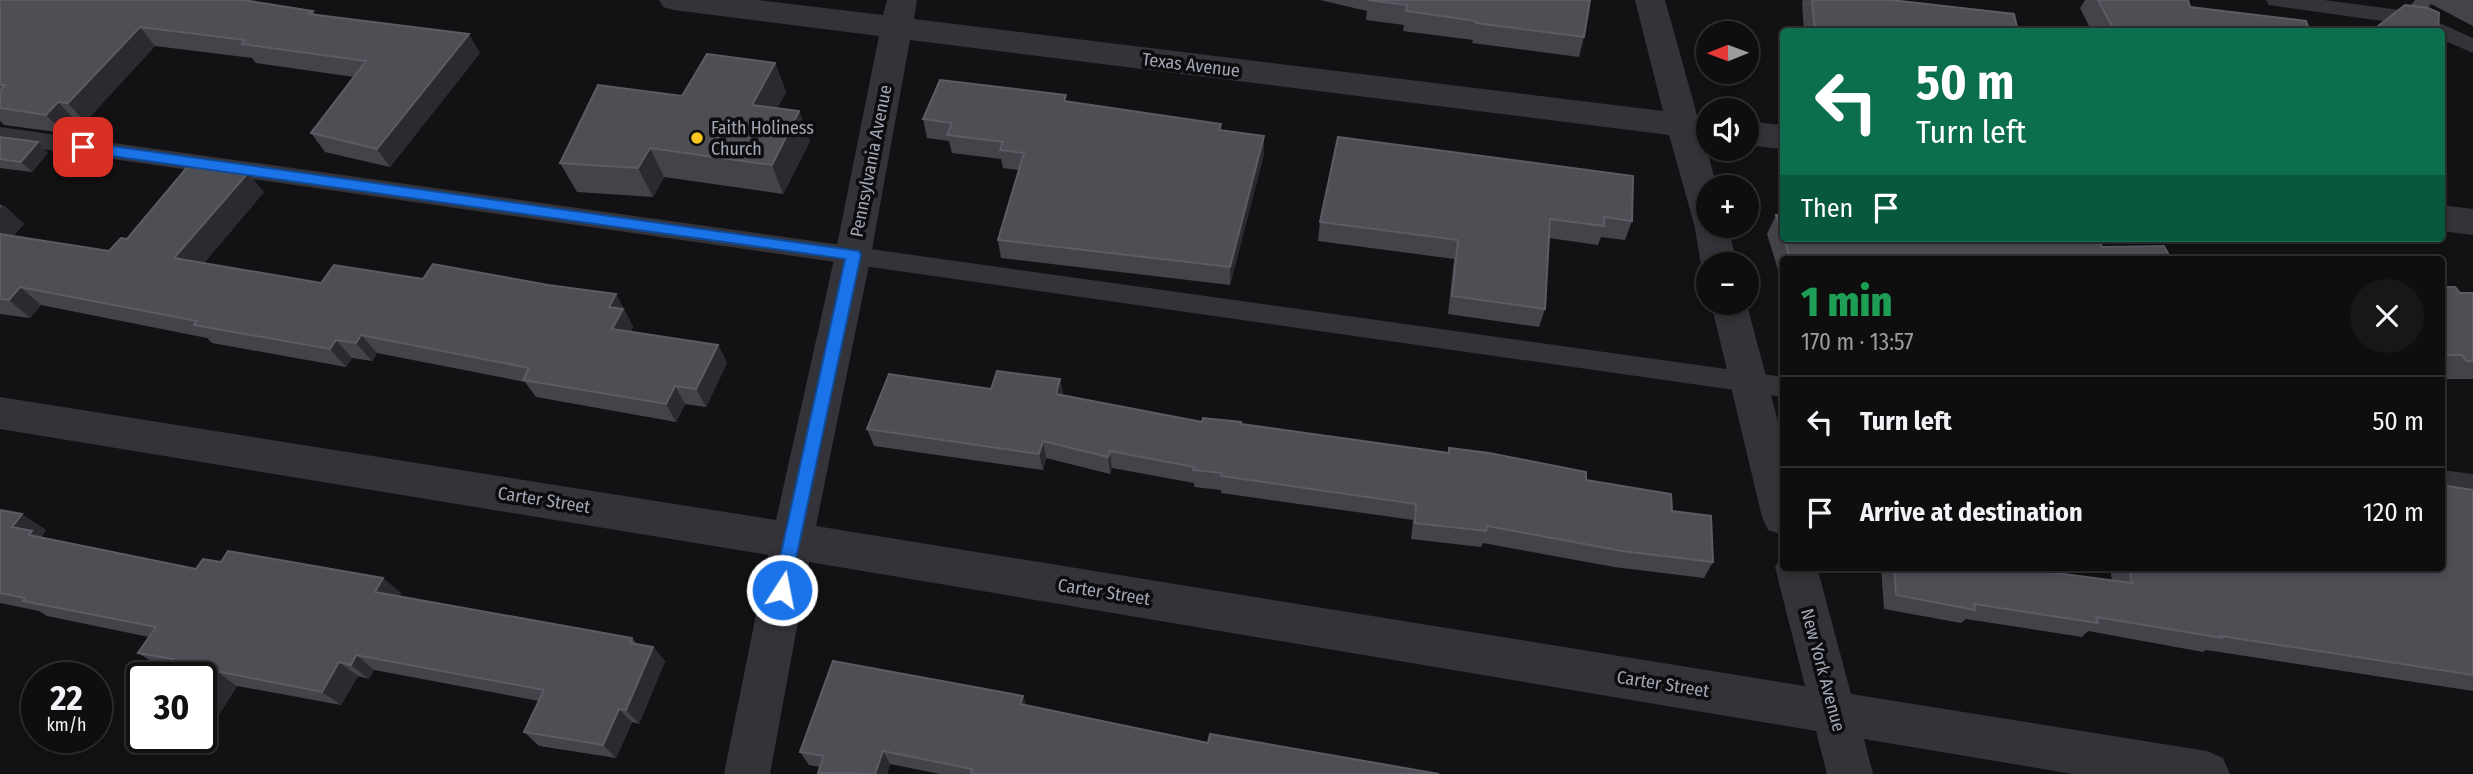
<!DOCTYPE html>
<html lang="en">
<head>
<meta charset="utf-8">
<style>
  :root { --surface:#0e0e0f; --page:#171718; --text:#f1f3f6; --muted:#9b9c9e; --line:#2e2e2f }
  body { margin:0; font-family:"Fira Sans Condensed",sans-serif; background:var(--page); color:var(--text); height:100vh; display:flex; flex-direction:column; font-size:26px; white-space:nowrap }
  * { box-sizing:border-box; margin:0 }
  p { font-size:23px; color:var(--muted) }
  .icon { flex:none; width:38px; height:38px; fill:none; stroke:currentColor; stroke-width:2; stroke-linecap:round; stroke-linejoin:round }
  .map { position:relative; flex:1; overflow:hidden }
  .sheet { position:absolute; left:1780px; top:256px; width:665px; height:315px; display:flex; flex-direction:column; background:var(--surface); border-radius:7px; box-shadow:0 4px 10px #0003,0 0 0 2px var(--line) }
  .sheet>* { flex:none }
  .top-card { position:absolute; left:1780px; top:28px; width:665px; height:214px; border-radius:7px; box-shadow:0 4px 10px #0003,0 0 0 2px var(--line); background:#0b6e4f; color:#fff; overflow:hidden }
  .needle { width:46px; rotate:269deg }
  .tools { position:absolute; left:1696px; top:21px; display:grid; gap:14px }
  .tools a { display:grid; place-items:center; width:63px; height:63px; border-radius:50%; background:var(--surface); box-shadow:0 4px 10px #0003,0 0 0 2px var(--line); font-size:35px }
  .speed { position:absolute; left:21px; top:662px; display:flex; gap:14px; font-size:35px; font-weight:700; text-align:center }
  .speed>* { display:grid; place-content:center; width:91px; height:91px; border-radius:50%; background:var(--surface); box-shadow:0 4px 10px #0003,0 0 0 2px var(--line); line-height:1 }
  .speed small { font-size:18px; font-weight:400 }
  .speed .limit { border:4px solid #111; border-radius:10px; background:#fff; color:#111 }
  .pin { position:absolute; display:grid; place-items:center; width:60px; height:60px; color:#fff; margin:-30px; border-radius:14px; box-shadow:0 4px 10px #0006 }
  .me { position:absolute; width:77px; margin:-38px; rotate:11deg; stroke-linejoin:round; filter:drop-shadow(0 0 5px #0008) }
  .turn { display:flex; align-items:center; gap:24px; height:147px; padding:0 21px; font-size:32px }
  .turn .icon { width:91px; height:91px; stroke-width:2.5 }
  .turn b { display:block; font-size:49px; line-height:60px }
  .then { display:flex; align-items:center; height:66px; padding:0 21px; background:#0003; gap:14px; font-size:26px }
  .round { display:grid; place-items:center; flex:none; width:74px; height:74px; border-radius:37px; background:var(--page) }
  .overview { display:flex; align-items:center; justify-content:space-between; height:119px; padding:0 21px }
  h1 { font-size:42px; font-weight:800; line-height:52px; color:#1e9e55 }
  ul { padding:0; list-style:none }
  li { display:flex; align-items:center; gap:21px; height:91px; padding:0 21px; border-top:2px solid var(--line) }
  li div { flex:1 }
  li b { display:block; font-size:26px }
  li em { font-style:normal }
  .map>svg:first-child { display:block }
</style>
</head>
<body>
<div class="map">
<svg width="2473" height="774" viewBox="0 0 2473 774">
  <rect width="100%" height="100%" fill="#121214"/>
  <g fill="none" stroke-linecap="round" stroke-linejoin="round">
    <g fill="#333339" fill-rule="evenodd">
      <polygon points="2266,0 2324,0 2415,12 2473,38 2473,53 2441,39 2441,32 2425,32 2411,25 2276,6 2269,5"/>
      <polygon points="0,127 1783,377 1783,397 0,143"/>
      <polygon points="2441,470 2473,474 2473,496 2441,492"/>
    </g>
    <g fill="#333339" fill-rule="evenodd">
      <polygon points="659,0 757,0 883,15 887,0 917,0 914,19 1663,111 1635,0 1665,0 1697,115 1708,116 1708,140 1704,139 1717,187 1708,187 1708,226 1728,226 1737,264 1708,264 1708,274 1701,264 1694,224 1669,135 910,40 871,255 816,526 1805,686 1775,567 1783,553 1783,567 1817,567 1851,694 2207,751 2223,758 2230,774 2073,774 1864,739 1873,774 1827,774 1816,731 809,562 770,774 724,774 768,555 0,429 0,397 776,520 835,255 879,36 674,10 663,7"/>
      <polygon points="1746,121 1783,125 1783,149 1746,145"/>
      <polygon points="2441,205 2473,209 2473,235 2441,231"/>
      <polygon points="1746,301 1783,440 1783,535 1768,530 1762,517 1711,303"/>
    </g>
  </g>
  <g fill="#434349">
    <polygon points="0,0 313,11 316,15 480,53 390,167 325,152 311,133 354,77 256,63 252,58 155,46 85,122 75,120 64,133 4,125 0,121"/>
    <polygon points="1320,0 1590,0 1584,37 1579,57 1472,43 1473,40 1403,31 1404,25 1366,20 1367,11"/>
    <polygon points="1803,0 1891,0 2018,32 1804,32 1802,2"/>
    <polygon points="2085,0 2188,0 2190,7 2310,32 2092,32 2080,8"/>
    <polygon points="2415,0 2473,0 2473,26 2431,4 2428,8 2438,32 2373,32 2377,27 2411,5"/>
    <polygon points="775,63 786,92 777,109 799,111 810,141 783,194 664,177 653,197 577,192 560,163 682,96"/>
    <polygon points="1067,102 1221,124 1221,130 1264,154 1230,285 1001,258 998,240 1019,170 1003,168 1001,159 952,153 949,141 927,138 923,119"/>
    <polygon points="0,137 48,153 32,172 0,168"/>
    <polygon points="1338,137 1632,221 1625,240 1601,237 1598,245 1549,238 1545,309 1539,327 1448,314 1454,259 1318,241 1320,222"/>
    <polygon points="264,192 204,263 321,283 423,279 548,285 616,294 633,327 631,332 718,345 727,363 706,407 685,404 676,422 536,397 525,382 377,353 372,361 352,358 346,367 212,343 207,338 41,305 30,318 0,314 0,204 24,224 13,236 109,251 127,239"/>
    <polygon points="1776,215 1783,238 2083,242 2171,259 1783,259 1783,286 1767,234"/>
    <polygon points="2441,287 2460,293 2473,293 2473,379 2444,379 2441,375"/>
    <polygon points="1060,379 1063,396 1202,422 1241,424 1448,453 1449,448 1586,480 1672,511 1713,562 1704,578 1614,567 1483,543 1481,547 1411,539 1413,520 1221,493 1221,490 1194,487 1194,483 1112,468 1110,474 1046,458 1043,470 874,446 867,429 991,389"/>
    <polygon points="2473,490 2473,691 2206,650 2203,652 2088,631 2082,637 1966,619 1961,623 1884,609 1881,567 2048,567 2049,572 2112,581 2110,567 2441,567"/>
    <polygon points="0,510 46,530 41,537 196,569 401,593 399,596 632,638 637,644 653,647 665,661 639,724 632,722 616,758 539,746 524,732 539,701 374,670 369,679 358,676 341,705 237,686 216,719 201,717 201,677 161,667 138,653 149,637 47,616 39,611 0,603"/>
    <polygon points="1023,696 1026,706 1208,743 1440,774 940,774 890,764 887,774 819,774 820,767 809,765 800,752"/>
  </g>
  <g fill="#2b2b2f">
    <polygon points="140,27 155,46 85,122 68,103"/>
    <polygon points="469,34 480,53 390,167 377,149"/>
    <polygon points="775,63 786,92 763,135 752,105"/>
    <polygon points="58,102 75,120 64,133 46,115"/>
    <polygon points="799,111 810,141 783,194 772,165"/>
    <polygon points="1264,136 1264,154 1230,285 1230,267"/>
    <polygon points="38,142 48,153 32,172 21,162"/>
    <polygon points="650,148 664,177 653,197 638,168"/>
    <polygon points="248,173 264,192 192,277 174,258"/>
    <polygon points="4,205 24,224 0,249 0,209"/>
    <polygon points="20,287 41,305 30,318 9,300"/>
    <polygon points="616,294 633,327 623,347 612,329 609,307"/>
    <polygon points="361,335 377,353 372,361 356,343"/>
    <polygon points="336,340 352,358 346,367 330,349"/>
    <polygon points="718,345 727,363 706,407 696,389"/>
    <polygon points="1060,379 1064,397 1056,394"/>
    <polygon points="675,386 685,404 676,422 666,404"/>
    <polygon points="1043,441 1046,458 1043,470 1039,454"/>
    <polygon points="1110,451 1112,468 1110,474 1108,457"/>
    <polygon points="22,514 46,530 40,537 55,547 12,527"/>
    <polygon points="383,578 401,593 393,607 375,592"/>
    <polygon points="653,647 665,661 639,724 626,710"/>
    <polygon points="356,655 374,670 369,679 351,665"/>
    <polygon points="339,662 358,676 341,705 322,692"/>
    <polygon points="216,671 237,686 216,719 201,711 201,694"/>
    <polygon points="1023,696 1027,710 1020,704"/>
    <polygon points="619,709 632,722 616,758 603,745"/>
    <polygon points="883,751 890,764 887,774 875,774"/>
  </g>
  <g fill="#4e4e55" stroke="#5b5c64" stroke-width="2">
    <polygon points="0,0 243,0 313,11 309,14 469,34 377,149 311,133 366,61 242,44 245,40 140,27 68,103 58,102 46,115 0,108 0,91 5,85 0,85"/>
    <polygon points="1368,0 1590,0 1584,37 1476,23 1476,21 1406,11 1407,5"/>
    <polygon points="1812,0 1891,0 2014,14 2018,32 1815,32"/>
    <polygon points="2098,0 2188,0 2190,7 2306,21 2310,32 2115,32"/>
    <polygon points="2405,5 2428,8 2439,13 2438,32 2377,32 2377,27"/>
    <polygon points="707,54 775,63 752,105 799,111 772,165 650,148 638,168 560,163 598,85 682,96"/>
    <polygon points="940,80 1066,95 1064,101 1221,124 1219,130 1264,136 1230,267 998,240 1024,153 1000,150 1003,142 947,135 952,123 923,119"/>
    <polygon points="0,137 38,142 21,162 0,159"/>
    <polygon points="1338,137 1633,176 1632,221 1604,217 1604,226 1550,219 1545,309 1452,296 1458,240 1320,222"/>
    <polygon points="189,165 248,173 174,258 321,283 334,265 423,279 433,264 548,285 616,294 609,307 623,309 612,329 718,345 696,389 675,386 666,404 523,380 529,368 361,335 356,343 336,340 330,349 194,325 197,321 20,287 9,300 0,299 0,234 109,251 121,238 127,239"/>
    <polygon points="1776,215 1783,215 1783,237"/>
    <polygon points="1784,238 2080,238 2083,242 2100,243 2102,247 2164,246 2171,259 1790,259"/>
    <polygon points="2441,287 2455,287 2460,293 2473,293 2473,361 2466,361 2462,355 2441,355"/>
    <polygon points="997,371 1060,379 1056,394 1202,422 1203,418 1241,422 1241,424 1449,453 1449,448 1489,453 1586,472 1586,480 1671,494 1672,511 1711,516 1713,562 1622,551 1487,526 1486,531 1415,523 1416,504 1221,476 1222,473 1193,470 1194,467 1110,451 1108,457 1043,441 1039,454 867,429 889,374 991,389"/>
    <polygon points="2441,485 2473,490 2473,675 2221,636 2222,638 2096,617 2098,623 1974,604 1975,610 1896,595 1894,567 2048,567 2049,572 2132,583 2129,567 2441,567"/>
    <polygon points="0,510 22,514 12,527 32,531 29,535 196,569 203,559 221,562 228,551 383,578 375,592 632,638 630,643 653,647 626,710 619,709 603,745 524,732 544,690 356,655 351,665 339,662 322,692 216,671 201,694 201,677 160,677 173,659 138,653 156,627 23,601 25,598 0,593"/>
    <polygon points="833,661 1023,696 1020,704 1208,743 1210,734 1439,774 971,774 972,769 883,751 875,774 818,773 824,756 800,752"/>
  </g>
  <polygon fill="#1a73e8" stroke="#114b97" stroke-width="2" points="83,142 859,251 861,255 788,596 782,598 776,596 773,590 845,259 83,152 76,147"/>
  <circle fill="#fcc522" stroke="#0d0d0f" stroke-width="2.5" cx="697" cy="138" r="7"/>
  <g text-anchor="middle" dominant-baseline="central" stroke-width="7" stroke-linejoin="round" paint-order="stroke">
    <g font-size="18" fill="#a3a7b5" stroke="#0d0d0f">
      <text transform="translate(1191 65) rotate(7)">Texas Avenue</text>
      <text transform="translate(871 161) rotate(-79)">Pennsylvania Avenue</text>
      <text transform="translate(544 500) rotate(9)">Carter Street</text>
      <text transform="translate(1104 592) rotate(9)">Carter Street</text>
      <text transform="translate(1823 670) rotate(75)">New York Avenue</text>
      <text transform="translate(1663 684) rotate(9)">Carter Street</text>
    </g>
    <g font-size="18" fill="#a3a7b5" stroke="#0d0d0f" text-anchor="start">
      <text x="711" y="128">Faith Holiness<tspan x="711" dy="21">Church</tspan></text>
    </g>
  </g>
</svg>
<div class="tools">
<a><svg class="needle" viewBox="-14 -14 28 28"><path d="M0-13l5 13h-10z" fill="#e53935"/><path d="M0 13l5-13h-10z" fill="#9b9c9e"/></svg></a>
<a><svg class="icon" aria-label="sound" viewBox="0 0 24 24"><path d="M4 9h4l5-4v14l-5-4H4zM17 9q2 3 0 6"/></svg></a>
<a>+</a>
<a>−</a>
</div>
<div class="speed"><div>22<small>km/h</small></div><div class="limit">30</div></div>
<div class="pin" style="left:83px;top:147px;background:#d93025"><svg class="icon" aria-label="arrive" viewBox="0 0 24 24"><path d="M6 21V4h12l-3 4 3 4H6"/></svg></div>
<svg class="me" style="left:782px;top:590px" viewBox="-20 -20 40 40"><circle r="17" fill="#1a73e8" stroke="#fff" stroke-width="3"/><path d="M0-11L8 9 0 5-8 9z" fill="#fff"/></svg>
<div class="top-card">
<div class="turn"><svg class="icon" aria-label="left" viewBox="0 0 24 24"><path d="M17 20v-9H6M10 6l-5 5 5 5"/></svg><div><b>50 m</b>Turn left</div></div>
<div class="then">Then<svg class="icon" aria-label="arrive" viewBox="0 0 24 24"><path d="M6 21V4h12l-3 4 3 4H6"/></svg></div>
</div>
<section class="sheet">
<div class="overview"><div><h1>1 min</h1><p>170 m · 13:57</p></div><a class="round"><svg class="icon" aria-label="close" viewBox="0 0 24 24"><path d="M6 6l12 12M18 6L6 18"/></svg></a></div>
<ul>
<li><svg class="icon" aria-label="left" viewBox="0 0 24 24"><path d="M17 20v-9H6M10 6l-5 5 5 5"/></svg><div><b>Turn left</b></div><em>50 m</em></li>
<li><svg class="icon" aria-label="arrive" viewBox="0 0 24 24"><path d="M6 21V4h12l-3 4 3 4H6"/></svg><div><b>Arrive at destination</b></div><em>120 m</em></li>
</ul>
</section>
</div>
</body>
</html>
